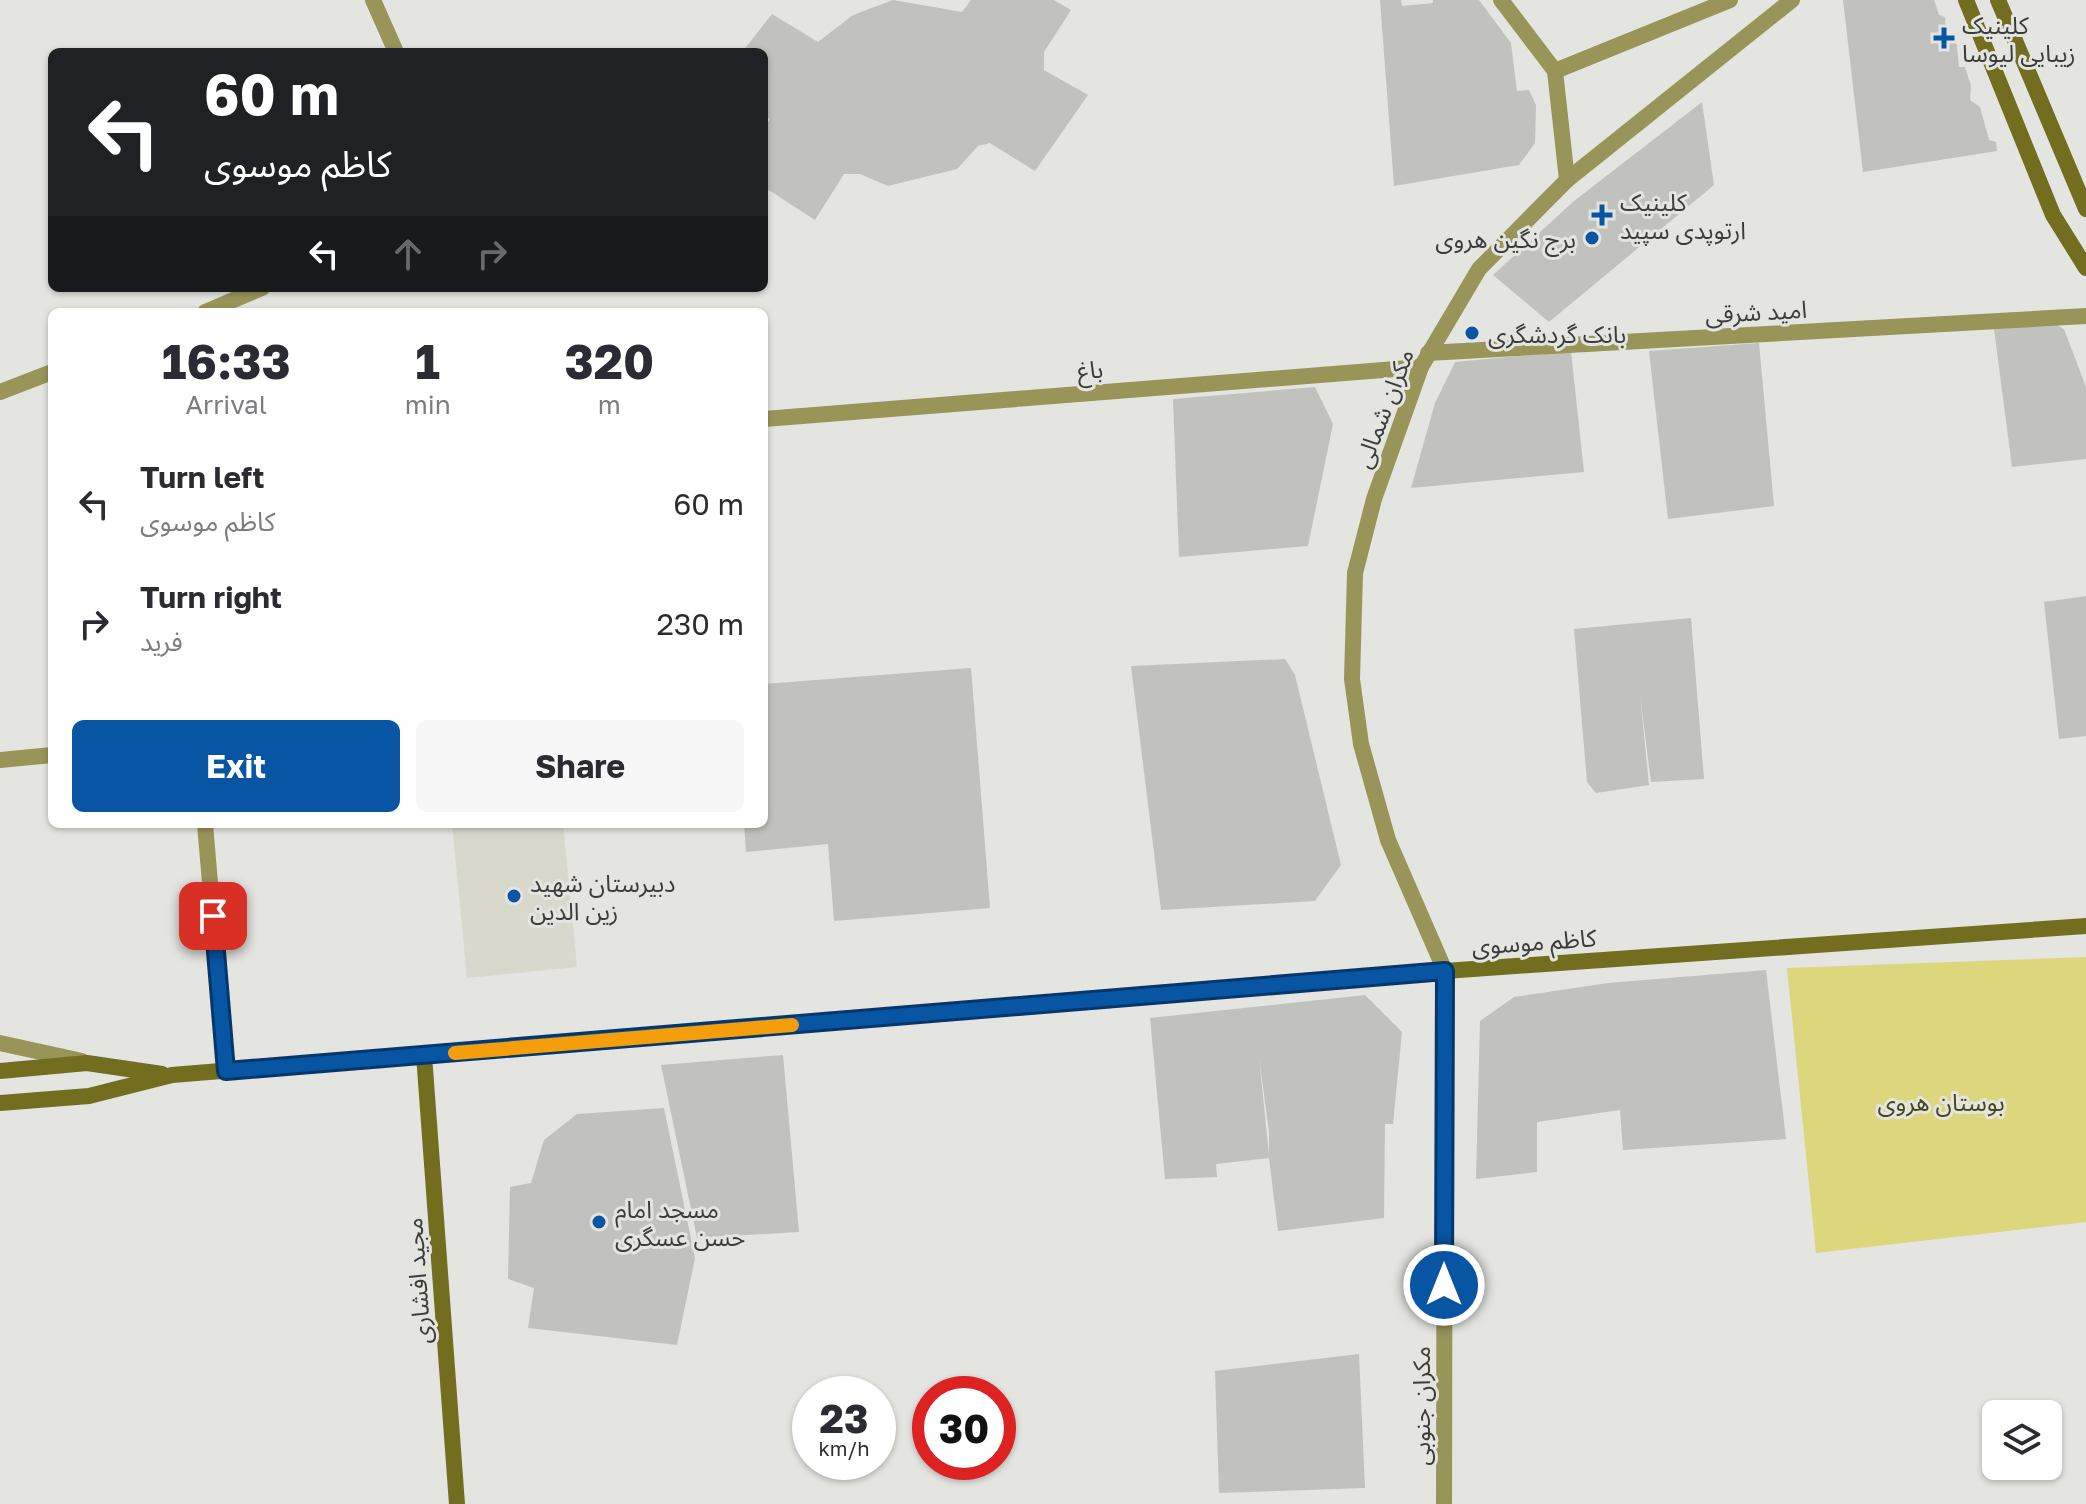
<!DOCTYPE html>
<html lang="en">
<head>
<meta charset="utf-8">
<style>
  :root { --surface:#fff; --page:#f7f7f7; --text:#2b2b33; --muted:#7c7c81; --accent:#0855a4 }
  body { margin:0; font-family:"Golos Text","Noto Sans Arabic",sans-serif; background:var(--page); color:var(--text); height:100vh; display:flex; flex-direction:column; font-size:30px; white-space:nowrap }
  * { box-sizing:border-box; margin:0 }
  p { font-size:26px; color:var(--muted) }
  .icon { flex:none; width:44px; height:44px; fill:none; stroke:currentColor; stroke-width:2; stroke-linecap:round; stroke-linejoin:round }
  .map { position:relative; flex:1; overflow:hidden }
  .details { position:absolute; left:48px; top:308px; width:720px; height:520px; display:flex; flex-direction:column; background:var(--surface); border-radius:12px; box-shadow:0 2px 6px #0004 }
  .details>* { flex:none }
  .top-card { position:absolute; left:48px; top:48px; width:720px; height:244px; border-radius:12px; box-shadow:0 2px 6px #0004; background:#202124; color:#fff; overflow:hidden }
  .fabs { position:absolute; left:1982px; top:1400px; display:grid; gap:16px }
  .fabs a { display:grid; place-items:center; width:80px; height:80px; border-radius:12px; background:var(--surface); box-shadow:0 2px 6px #0004; font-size:40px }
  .speed { position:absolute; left:792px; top:1376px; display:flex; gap:16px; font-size:40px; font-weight:700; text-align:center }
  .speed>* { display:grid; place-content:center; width:104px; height:104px; border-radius:50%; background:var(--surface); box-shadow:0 2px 6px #0004; line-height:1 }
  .speed small { font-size:20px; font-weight:400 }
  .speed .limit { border:12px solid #d22; background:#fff; color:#111 }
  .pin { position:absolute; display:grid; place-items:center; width:68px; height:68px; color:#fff; margin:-34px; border-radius:16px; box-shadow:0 4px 12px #0006 }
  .me { position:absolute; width:88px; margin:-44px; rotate:0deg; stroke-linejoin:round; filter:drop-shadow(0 0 6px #0008) }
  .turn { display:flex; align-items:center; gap:28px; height:168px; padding:0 24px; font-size:36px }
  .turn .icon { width:104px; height:104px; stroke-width:2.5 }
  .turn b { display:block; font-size:56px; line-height:68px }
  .lanes { display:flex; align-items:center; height:76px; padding:0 24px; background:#0003; justify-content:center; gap:40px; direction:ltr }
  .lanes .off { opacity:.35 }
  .eta { display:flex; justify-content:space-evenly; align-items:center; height:136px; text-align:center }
  .eta b { font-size:48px; font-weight:700; line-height:56px }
  .button { display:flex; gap:16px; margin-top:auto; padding:16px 24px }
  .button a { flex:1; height:92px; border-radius:12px; background:var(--accent); color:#fff; font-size:32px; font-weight:700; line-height:92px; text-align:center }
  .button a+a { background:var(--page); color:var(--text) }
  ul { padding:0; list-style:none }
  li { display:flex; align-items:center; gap:24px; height:120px; padding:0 24px }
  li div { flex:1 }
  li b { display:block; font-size:30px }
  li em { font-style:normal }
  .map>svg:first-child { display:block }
</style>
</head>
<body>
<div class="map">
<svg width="2086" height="1504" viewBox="0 0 2086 1504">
  <rect width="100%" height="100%" fill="#e4e4e0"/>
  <polygon fill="#d8d8cd" points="452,824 563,824 577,967 467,978"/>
  <polygon fill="#dcd67c" points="2086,957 2086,1222 1816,1253 1787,968"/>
  <g fill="#c1c1be" fill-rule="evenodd">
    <polygon points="893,0 962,12 971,0 1054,0 1071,10 1044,52 1044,70 1088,95 1035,171 990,143 978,146 957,169 888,186 860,174 844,174 815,220 764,187 764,129 770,119 764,115 764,52 742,52 772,14 818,42 853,15"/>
    <polygon points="1380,0 1401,0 1402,6 1433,3 1433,0 1479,0 1511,43 1517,91 1529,90 1536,105 1535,143 1519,165 1394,186"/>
    <polygon points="1843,0 1934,0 1939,15 1945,17 1946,37 1956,38 1959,67 1965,67 1971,86 1970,100 1980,107 1989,140 1996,142 1997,151 1863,172"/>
    <polygon points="1702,102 1714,185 1549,322 1493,275 1574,201"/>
    <polygon points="2055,324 2064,329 2086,387 2086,459 2012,467 1994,329"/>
    <polygon points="1759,343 1774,506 1668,519 1649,351"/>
    <polygon points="1571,351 1584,472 1411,488 1435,403 1455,362"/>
    <polygon points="1315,387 1333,424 1308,546 1179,557 1173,399"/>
    <polygon points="2086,596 2086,736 2059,739 2044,602"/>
    <polygon points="1691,618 1704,779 1651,782 1640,695 1649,785 1596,793 1587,782 1574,629"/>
    <polygon points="1285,659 1295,675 1341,865 1315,901 1161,910 1131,666"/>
    <polygon points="971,668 990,908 834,921 828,844 746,852 744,824 764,824 764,684"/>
    <polygon points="1766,970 1786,1139 1623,1150 1620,1110 1537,1122 1537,1172 1476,1179 1480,1021 1514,997 1608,983"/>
    <path d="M 1365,995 L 1402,1032 L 1393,1124 L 1385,1124 L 1384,1218 L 1278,1231 L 1269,1158 L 1216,1164 L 1217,1177 L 1165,1179 L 1150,1018 ZM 1259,1057 L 1269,1132 L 1269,1155 Z"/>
    <polygon points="783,1055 799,1232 697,1238 661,1065"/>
    <polygon points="664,1108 695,1258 677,1345 528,1328 534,1288 508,1279 510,1187 531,1183 544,1140 577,1114"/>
    <polygon points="1359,1354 1365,1488 1219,1493 1215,1371"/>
  </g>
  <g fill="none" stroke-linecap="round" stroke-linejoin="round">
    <g stroke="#999559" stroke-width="16">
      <polyline points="373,0 396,52"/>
      <polyline points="1501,0 1555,71"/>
      <polyline points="1555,71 1730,0"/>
      <polyline points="1555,71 1567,180"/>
      <polyline points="205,312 262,288"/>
      <polyline points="1428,353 2086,316"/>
      <polyline points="0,392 52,372"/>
      <polyline points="764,419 1421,367"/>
      <polyline points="0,760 52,755"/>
      <polyline points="205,824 226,1071"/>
      <polyline points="0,1043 82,1061"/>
      <polyline points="1444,1504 1445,971 1388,840 1361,744 1352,679 1355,573 1374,499 1421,367 1479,269 1567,180 1792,0"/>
    </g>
    <g stroke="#736d1f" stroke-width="16">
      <polyline points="1966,0 2053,215 2086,268"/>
      <polyline points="1998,0 2086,209"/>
      <polyline points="424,1055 457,1504"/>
      <polyline points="0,1071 87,1063 162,1074"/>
      <polyline points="0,1103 89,1096 172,1075 1445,971 2086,926"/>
    </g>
  </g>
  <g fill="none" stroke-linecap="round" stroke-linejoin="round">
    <defs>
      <polyline id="route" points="213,916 226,1071 1445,971 1444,1285"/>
    </defs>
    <use href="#route" stroke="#05376b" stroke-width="20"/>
    <use href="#route" stroke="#0855a4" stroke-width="14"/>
    <polyline stroke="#f59e0b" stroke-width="14" points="455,1053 792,1025"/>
  </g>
  <g fill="#0855a4" stroke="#e4e4e0" stroke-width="3">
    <path d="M1940 26h8v8h8v8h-8v8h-8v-8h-8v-8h8z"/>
    <path d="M1598 203h8v8h8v8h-8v8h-8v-8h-8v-8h8z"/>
    <circle cx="1592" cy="238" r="8"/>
    <circle cx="1472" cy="333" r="8"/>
    <circle cx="514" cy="896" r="8"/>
    <circle cx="599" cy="1222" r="8"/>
  </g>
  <g text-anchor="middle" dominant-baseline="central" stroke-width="6" stroke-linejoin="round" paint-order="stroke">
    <g font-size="24" fill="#3c3c3b" stroke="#e4e4e0" text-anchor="start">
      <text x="1962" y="24">کلینیک<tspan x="1962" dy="28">زیبایی لیوسا</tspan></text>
      <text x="1620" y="201">کلینیک<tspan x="1620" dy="28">ارتوپدی سپید</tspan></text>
      <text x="1576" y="238" text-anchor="end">برج نگین هروی</text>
      <text x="1488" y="333">بانک گردشگری</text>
      <text x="530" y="882">دبیرستان شهید<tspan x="530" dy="28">زین الدین</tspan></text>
      <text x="615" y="1208">مسجد امام<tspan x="615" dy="28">حسن عسگری</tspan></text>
    </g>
    <g font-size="24" fill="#3c3c3b" stroke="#e4e4e0">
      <text transform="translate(1756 311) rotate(-3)">امید شرقی</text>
      <text transform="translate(1090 369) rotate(-5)">باغ</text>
      <text transform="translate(1383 408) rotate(-69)">مکران شمالی</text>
      <text transform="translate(1534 941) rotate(-4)">کاظم موسوی</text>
      <text transform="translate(417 1281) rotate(-94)">مجید افشاری</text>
      <text transform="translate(1420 1406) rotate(-90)">مکران جنوبی</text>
    </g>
    <g font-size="24" fill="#4a471e" stroke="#e4e4e0">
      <text x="1941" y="1101">بوستان هروی</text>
    </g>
  </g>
</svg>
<div class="fabs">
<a><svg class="icon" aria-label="layers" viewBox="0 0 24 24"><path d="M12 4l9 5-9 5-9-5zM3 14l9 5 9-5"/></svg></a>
</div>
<div class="speed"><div>23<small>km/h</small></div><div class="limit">30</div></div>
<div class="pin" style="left:213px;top:916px;background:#d93025"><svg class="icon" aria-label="arrive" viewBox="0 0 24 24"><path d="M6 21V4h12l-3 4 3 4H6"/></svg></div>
<svg class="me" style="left:1444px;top:1285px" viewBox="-20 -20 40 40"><circle r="17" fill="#0855a4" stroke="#fff" stroke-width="3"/><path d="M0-11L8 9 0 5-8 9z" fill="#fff"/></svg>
<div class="top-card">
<div class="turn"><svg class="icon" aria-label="left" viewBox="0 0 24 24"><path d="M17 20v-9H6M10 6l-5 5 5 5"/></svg><div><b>60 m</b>کاظم موسوی</div></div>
<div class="lanes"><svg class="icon" aria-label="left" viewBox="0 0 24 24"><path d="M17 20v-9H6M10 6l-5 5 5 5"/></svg><svg class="icon off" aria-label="ahead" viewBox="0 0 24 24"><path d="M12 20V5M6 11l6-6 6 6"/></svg><svg class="icon off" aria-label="right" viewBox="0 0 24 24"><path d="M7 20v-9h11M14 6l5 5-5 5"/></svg></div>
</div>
<section class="details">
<div class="eta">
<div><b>16:33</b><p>Arrival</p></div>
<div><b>1</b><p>min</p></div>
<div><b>320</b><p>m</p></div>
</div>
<ul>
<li><svg class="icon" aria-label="left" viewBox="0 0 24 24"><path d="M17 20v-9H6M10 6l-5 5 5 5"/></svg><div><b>Turn left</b><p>کاظم موسوی</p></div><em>60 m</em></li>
<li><svg class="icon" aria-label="right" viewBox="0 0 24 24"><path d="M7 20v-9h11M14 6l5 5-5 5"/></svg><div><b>Turn right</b><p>فرید</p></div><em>230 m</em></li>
</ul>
<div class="button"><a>Exit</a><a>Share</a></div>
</section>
</div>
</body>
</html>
